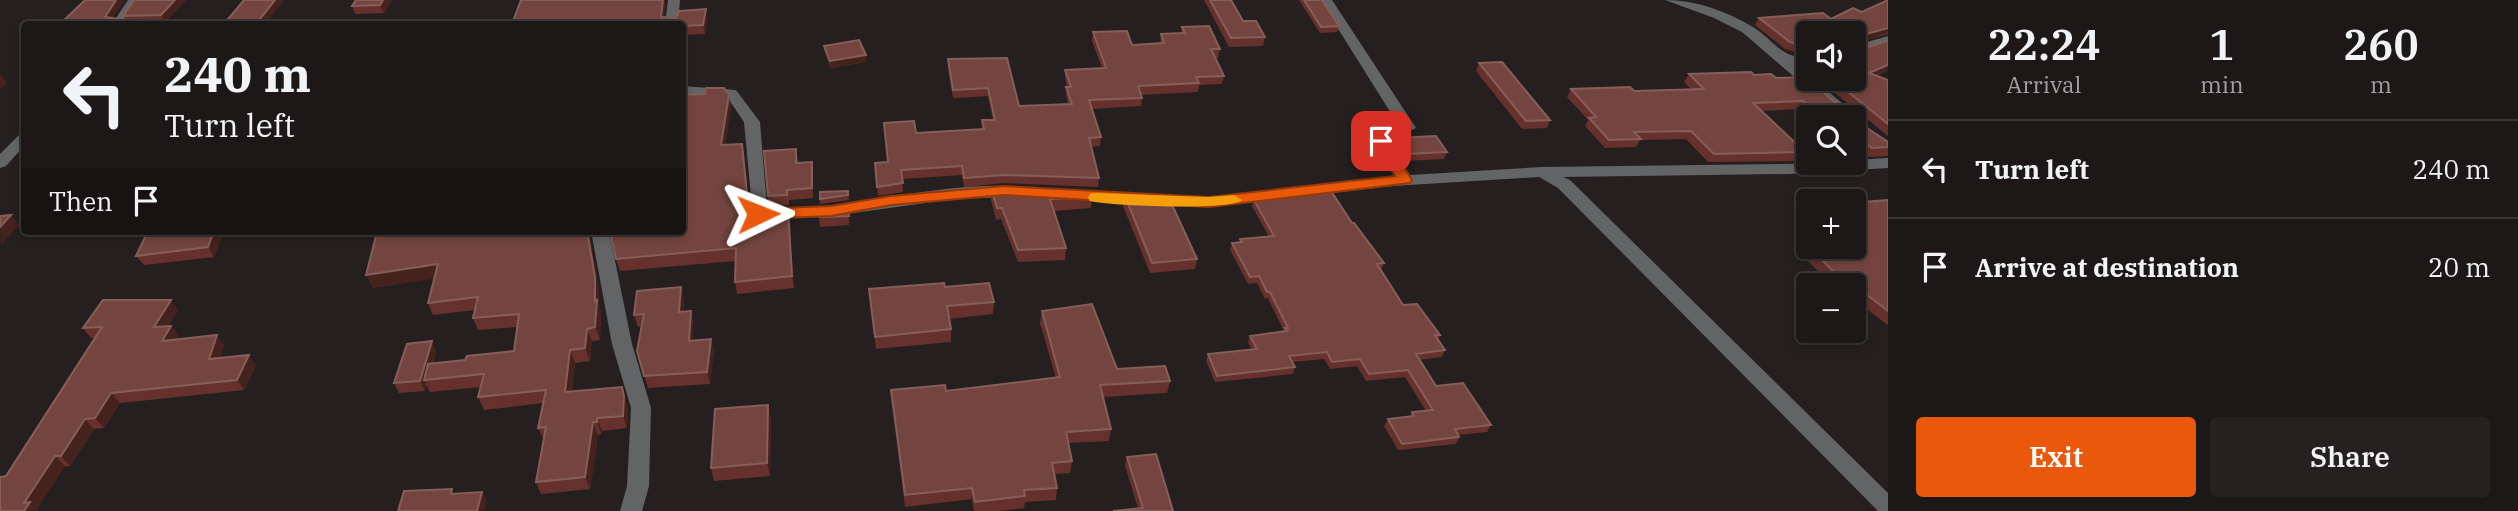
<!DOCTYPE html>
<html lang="en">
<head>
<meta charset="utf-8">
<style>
  :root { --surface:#1c1817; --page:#252120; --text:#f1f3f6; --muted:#a0a0a1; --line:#3a3736; --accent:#ea580c }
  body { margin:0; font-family:"IBM Plex Serif",serif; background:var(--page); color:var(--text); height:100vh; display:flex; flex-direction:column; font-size:26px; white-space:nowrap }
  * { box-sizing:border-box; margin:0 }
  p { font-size:23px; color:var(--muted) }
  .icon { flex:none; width:38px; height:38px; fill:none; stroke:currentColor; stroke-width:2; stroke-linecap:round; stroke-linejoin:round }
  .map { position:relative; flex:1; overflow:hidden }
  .side { display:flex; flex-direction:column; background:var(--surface); width:630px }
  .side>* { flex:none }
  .guide { position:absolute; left:21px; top:21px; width:665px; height:214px; border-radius:7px; box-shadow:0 4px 10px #0003,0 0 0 2px var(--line); background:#1c1817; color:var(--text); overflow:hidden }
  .fabs { position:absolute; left:1796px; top:21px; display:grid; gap:14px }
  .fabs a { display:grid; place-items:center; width:70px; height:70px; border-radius:7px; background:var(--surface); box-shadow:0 4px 10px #0003,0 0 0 2px var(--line); font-size:35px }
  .pin { position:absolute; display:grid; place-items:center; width:60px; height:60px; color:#fff; margin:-30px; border-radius:14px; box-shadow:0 4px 10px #0006 }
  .me { position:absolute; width:77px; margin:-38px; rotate:88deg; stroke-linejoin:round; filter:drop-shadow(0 0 5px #0008) }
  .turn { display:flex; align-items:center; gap:24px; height:147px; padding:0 28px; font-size:32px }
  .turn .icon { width:91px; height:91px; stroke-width:2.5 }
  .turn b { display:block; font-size:49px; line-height:60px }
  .then { display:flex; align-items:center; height:66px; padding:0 28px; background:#0003; gap:14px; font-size:26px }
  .eta { display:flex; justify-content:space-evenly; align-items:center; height:119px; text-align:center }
  .eta b { font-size:42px; font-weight:600; line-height:49px }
  .cta { display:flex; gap:14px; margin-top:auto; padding:14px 28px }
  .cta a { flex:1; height:80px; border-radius:7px; background:var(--accent); color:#fff; font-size:28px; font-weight:600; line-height:80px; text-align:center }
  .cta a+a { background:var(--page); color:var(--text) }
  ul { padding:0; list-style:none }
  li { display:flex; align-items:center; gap:21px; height:98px; padding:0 28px; border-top:2px solid var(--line) }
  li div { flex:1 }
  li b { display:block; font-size:26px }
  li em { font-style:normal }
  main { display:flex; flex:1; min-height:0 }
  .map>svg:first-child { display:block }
</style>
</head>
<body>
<main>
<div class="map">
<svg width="1888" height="511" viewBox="0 0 1888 511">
  <rect width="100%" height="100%" fill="#25201f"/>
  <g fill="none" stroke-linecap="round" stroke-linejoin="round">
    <g fill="#626466" fill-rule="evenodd">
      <polygon points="128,0 140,0 124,24 112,24"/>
      <polygon points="668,0 680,0 678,24 665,24"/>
      <polygon points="1320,0 1332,0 1416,128 1389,142 1410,175 1541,167 1853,163 1853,160 1888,158 1888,168 1789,174 1563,177 1570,180 1888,493 1888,511 1878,511 1558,188 1539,177 1393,186 1209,207 1063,200 1061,196 1063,192 1069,191 1209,197 1394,176 1373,141 1385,131 1399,126"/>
      <path d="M 1665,0 C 1696,0 1726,11 1753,27 C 1776,42 1779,57 1808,58 L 1808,66 L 1799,66 L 1808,73 L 1808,79 L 1814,79 L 1858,117 L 1853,121 L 1853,117 L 1841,117 L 1742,32 L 1714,18 Z"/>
      <polygon points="1888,36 1888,44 1853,54 1853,46"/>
      <path d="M 682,86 L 736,90 L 760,122 L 767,208 C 792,208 817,207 842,204 C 871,201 1007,174 1022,192 L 1014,197 L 954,199 L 832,216 L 753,218 L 744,122 L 727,97 L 682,94 Z"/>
      <polygon points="24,133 24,146 6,166 0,168 0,154 19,135"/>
      <polygon points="591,231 609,231 632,344 651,408 649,486 642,511 620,511 627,486 631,408 612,344"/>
    </g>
  </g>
  <g fill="#66312c">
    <polygon points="134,0 186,0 165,22 128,23 123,16"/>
    <polygon points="356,0 392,0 384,13 355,14 352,6"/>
    <polygon points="665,0 664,17 707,18 705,34 682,35 682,24 512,24"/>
    <polygon points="1204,0 1231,0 1243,21 1265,37 1263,46 1229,47"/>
    <polygon points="1299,0 1322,0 1339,26 1337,32 1320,33"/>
    <polygon points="1888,0 1888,34 1855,43 1855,47 1859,50 1888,41 1888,70 1876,76 1888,80 1888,136 1818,79 1853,79 1808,33 1808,56 1785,49 1755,25 1759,18 1831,19 1862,12"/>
    <polygon points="1182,27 1220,49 1218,58 1215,58 1224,76 1222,84 1199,85 1198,92 1141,95 1142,98 1141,106 1092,109 1101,137 1100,146 1091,147 1099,178 1098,187 1004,183 964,187 962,175 902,179 903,192 878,196 875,163 888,162 885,131 916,133 982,129 982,120 993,120 988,96 953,98 948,68 948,59 1019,106 1068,104 1066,95 1067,87 1065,78 1065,70 1102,68 1092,41 1093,32 1132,45 1160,43 1161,34 1181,33"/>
    <polygon points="824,46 866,62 831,68 825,53"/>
    <polygon points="1479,63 1550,120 1547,128 1522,129 1476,71"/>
    <polygon points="1751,72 1754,75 1771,74 1776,78 1805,77 1845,111 1856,111 1858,122 1888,142 1888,156 1866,157 1853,146 1853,117 1808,118 1798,109 1761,111 1805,152 1799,161 1708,162 1686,139 1640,140 1636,147 1605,148 1585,126 1588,120 1567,97 1571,89 1630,87 1634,91 1691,89 1684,82 1689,74"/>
    <polygon points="729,95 731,107 725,145 744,156 749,205 757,209 789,220 794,288 737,294 735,282 735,261 620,271 616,259"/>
    <polygon points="1397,138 1447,152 1444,159 1404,161 1394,145"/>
    <polygon points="798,158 798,163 812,162 813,198 789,200 789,205 769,205 768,196"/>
    <polygon points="991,188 1092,197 1091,208 1054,211 1066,248 1065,260 1018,262 1001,219 996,220 991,200"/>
    <polygon points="848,191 849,200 820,204 820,192"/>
    <polygon points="1125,196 1197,259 1195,269 1150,273 1123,206"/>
    <polygon points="1254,200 1352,223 1384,263 1381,270 1403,305 1440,335 1438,340 1445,350 1442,357 1419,360 1436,386 1491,425 1487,432 1458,435 1459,437 1456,444 1398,450 1384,426 1388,419 1410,416 1412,412 1426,411 1405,377 1366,381 1357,366 1330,369 1324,359 1292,362 1295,367 1293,374 1215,382 1206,361 1208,354 1252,350 1248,342 1250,336 1284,332 1284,331 1268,298 1265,299 1257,283 1248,284 1230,250 1232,243 1239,242 1240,239 1269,237 1252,206"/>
    <polygon points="1888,200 1888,325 1853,299 1853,285 1832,285 1795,248 1801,239 1808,239 1808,247 1853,247 1862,202"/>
    <polygon points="1808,201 1808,237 1794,223 1800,216 1794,210 1800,202"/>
    <polygon points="848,206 849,225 820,227 819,217"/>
    <polygon points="224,231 214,257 144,265 136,256"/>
    <polygon points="588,231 599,289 599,305 601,313 600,340 592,341 590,361 575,363 572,391 628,408 627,428 602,431 601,434 598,435 590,489 541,494 536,482 544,440 538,428 543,403 484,410 478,397 481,387 430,392 426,385 425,391 399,393 394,383 436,351 433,364 465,360 514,351 517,327 478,330 473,318 475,310 433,315 428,303 434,278 373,288"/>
    <polygon points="945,287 994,302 993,314 949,319 951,329 951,342 876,349 869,289"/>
    <polygon points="684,299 683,312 691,311 693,323 692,340 714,351 710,384 648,388 637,351 642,326 638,327 634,315"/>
    <polygon points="178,310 168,326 179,336 176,339 224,345 220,358 256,365 244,390 120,403 104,428 94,429 70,466 65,466 37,509 0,511 6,476 95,338 91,338 83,328"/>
    <polygon points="1042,311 1117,369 1170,381 1167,393 1103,397 1111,429 1109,441 1068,443 1072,461 1070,473 1054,474 1057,488 1056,500 1025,502 1024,508 999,511 974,511 972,499 905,507 891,390 946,391 1056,378 1040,323"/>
    <polygon points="768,405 771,419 770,476 714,481 711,468"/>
    <polygon points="1127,457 1173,511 1138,508 1125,466"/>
  </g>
  <g fill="#46221e">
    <polygon points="116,0 125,0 109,24 105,17"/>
    <polygon points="175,0 186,0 165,22 161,15"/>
    <polygon points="275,0 284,0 266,24 256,24"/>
    <polygon points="383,0 392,0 384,13 380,5"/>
    <polygon points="663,0 665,0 663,24 661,17"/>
    <polygon points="706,9 707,18 705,34 703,25"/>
    <polygon points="118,19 121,24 113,24"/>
    <polygon points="1888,28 1887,33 1853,44 1856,37"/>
    <polygon points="866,55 866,62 831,68 830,61"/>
    <polygon points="1888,65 1888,70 1864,80 1869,73"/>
    <polygon points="1,75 7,84 0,89 0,76"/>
    <polygon points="729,95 731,107 724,157 721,145"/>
    <polygon points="742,144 744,156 750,216 748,204"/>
    <polygon points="788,208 789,220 794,288 792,276"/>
    <polygon points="11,215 19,225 1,245 0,227"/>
    <polygon points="214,231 224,231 214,257 208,247"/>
    <polygon points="587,231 589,231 599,289 599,305 601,313 600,340 595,327"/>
    <polygon points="438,264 444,277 373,288 366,275"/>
    <polygon points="681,287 684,299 682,324 679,312"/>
    <polygon points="171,300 178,310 161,337 154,327"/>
    <polygon points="691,311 693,323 692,353 689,341"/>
    <polygon points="171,326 179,336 169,351 162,341"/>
    <polygon points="587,329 592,341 590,361 585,348"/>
    <polygon points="217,335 224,345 216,369 209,359"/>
    <polygon points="711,339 714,351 710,384 707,372"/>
    <polygon points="432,341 436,351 428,379 424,380 426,385 425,391 420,381"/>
    <polygon points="570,350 575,363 570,404 565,392"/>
    <polygon points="249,355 256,365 244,390 237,380"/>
    <polygon points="622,387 628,408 627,428 623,416"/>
    <polygon points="111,393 120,403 104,428 95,418"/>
    <polygon points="768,405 771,419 770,476 767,463"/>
    <polygon points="597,418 602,431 601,434 597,422"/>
    <polygon points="85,419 94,429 70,466 61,456"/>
    <polygon points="593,422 598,435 590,489 585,477"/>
    <polygon points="55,456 65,466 37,509 39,511 24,511 24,503"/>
    <polygon points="482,492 487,501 484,511 477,511"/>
  </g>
  <g fill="#744540" stroke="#865e59" stroke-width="2">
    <polygon points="85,0 116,0 105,17 118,19 113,24 60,24"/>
    <polygon points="134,0 175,0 161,15 123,16"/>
    <polygon points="244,0 275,0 256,24 224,24"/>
    <polygon points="356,0 383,0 380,5 352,6"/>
    <polygon points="521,0 663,0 661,17 676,18 679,11 706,9 703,25 682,26 682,24 512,24"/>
    <polygon points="1210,0 1231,0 1243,21 1256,21 1265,37 1231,38"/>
    <polygon points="1304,0 1322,0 1339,26 1321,27"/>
    <polygon points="1888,0 1888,28 1856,37 1855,47 1859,50 1888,41 1888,65 1869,73 1888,80 1888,124 1832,79 1853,79 1853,33 1808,33 1808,47 1790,42 1759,18 1823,13 1831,19 1853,8 1862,12"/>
    <polygon points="1209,26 1220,49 1211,49 1224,76 1196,77 1199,83 1138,86 1142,98 1089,100 1101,137 1089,138 1099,178 1005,175 964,178 962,166 901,170 903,183 877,187 875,163 888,162 884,123 914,121 916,133 984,129 982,120 995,120 988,88 953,90 948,59 1007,58 1019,106 1072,104 1066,87 1071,87 1065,70 1106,68 1093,32 1127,31 1132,45 1164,43 1161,34 1185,33 1182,27"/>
    <polygon points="859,40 866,55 830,61 824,46"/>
    <polygon points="1502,62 1550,120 1526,121 1479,63"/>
    <polygon points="1751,72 1754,75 1771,74 1776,78 1805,77 1845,111 1856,111 1858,122 1888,142 1888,147 1872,148 1853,133 1853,117 1822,117 1803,101 1753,103 1805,152 1714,154 1691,131 1634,132 1641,139 1609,140 1589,118 1596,117 1571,89 1630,87 1634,91 1704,89 1689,74"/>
    <polygon points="706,88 724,88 729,95 721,145 742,144 748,204 757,209 788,208 792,276 735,282 736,248 616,259 610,231 682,231 682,95 705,94"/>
    <polygon points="1436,136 1447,152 1407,154 1397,138"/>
    <polygon points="796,149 796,163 812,162 812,188 787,190 787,195 768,196 764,151"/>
    <polygon points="991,188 1091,192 1092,197 1050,199 1066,248 1018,250 1002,208 997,208"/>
    <polygon points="848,191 848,195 820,199 820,192"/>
    <polygon points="1331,191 1352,223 1354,223 1384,263 1377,264 1403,305 1417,304 1440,335 1435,335 1445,350 1416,354 1436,386 1463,383 1491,425 1455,429 1459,437 1402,444 1388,419 1414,416 1412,412 1433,410 1408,370 1369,374 1360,359 1332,362 1327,352 1289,356 1295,367 1217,376 1208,354 1257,349 1250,336 1287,331 1285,328 1288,328 1270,292 1267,292 1259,276 1250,277 1232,243 1242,242 1240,239 1274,236 1254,200"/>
    <polygon points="1125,196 1169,198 1197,259 1152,263"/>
    <polygon points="1857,198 1862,202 1888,200 1888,311 1844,277 1840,278 1809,247 1853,247 1853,201 1809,201"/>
    <polygon points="1808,201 1808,209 1800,202"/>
    <polygon points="848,206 849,216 819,217 819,209"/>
    <polygon points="1808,214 1808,222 1801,215"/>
    <polygon points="11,215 0,227 0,216"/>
    <polygon points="148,231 214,231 208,247 136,256"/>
    <polygon points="412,231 587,231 595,277 595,301 597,300 595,327 587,329 585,348 570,350 565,392 622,387 624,396 623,416 597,418 597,422 593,422 585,477 536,482 546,427 538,428 546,390 478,397 484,374 424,380 428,364 465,360 467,356 514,351 519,314 473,318 478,297 428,303 438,264 366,275 376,236"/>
    <polygon points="1801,239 1808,239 1808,246"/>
    <polygon points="944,283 945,287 989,283 994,302 947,306 951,329 875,337 869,289"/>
    <polygon points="681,287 679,312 691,311 689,341 711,339 707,372 644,376 637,351 644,314 634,315 637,291"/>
    <polygon points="103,300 171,300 154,327 171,326 162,341 217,335 209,359 249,355 237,380 111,393 95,418 85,419 61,456 55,456 24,503 30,502 24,511 0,511 0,477 6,476 102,327 83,328"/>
    <polygon points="1092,304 1117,369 1165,366 1170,381 1100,385 1111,429 1066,432 1072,461 1052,463 1057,488 1024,490 1025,496 975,502 972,488 905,495 891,390 945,385 946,391 1060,377 1042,311"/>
    <polygon points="432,341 420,381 394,383 407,344"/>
    <polygon points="768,405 767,463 711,468 715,409"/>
    <polygon points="1156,454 1173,511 1113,511 1143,508 1127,457"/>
    <polygon points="452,489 451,494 482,492 477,511 398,511 404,491"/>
  </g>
  <polygon fill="#ea580c" stroke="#983908" stroke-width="2" points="1381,137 1386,138 1412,180 1410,183 1209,207 1004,195 891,205 831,216 758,219 751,214 758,209 831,206 891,196 1004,186 1209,197 1395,176 1374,141"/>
  <path fill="#f59e0b" d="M 1095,193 L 1209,197 L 1234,195 L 1242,200 C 1232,211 1109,206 1090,201 L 1088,198 L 1090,194 Z"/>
</svg>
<div class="fabs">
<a><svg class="icon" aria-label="sound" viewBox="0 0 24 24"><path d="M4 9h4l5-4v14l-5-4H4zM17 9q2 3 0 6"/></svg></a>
<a><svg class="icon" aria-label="search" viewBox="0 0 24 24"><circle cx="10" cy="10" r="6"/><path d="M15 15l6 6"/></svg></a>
<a>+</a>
<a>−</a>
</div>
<div class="pin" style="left:1381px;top:141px;background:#d93025"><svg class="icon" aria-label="arrive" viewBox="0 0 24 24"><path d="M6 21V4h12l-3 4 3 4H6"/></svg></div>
<svg class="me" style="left:758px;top:214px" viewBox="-20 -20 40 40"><path d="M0-17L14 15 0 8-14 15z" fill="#ea580c" stroke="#fff" stroke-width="4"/></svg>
<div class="guide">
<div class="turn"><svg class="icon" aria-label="left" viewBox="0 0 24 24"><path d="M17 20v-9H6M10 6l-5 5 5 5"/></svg><div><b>240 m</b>Turn left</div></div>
<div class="then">Then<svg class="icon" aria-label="arrive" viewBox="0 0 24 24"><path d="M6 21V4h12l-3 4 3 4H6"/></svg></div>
</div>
</div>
<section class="side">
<div class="eta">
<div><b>22:24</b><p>Arrival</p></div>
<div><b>1</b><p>min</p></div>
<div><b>260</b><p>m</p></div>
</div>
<ul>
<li><svg class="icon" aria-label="left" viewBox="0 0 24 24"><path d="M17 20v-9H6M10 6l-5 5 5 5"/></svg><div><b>Turn left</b></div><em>240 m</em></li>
<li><svg class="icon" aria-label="arrive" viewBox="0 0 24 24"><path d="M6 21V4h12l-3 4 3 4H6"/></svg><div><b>Arrive at destination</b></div><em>20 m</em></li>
</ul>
<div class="cta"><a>Exit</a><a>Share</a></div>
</section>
</main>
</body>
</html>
